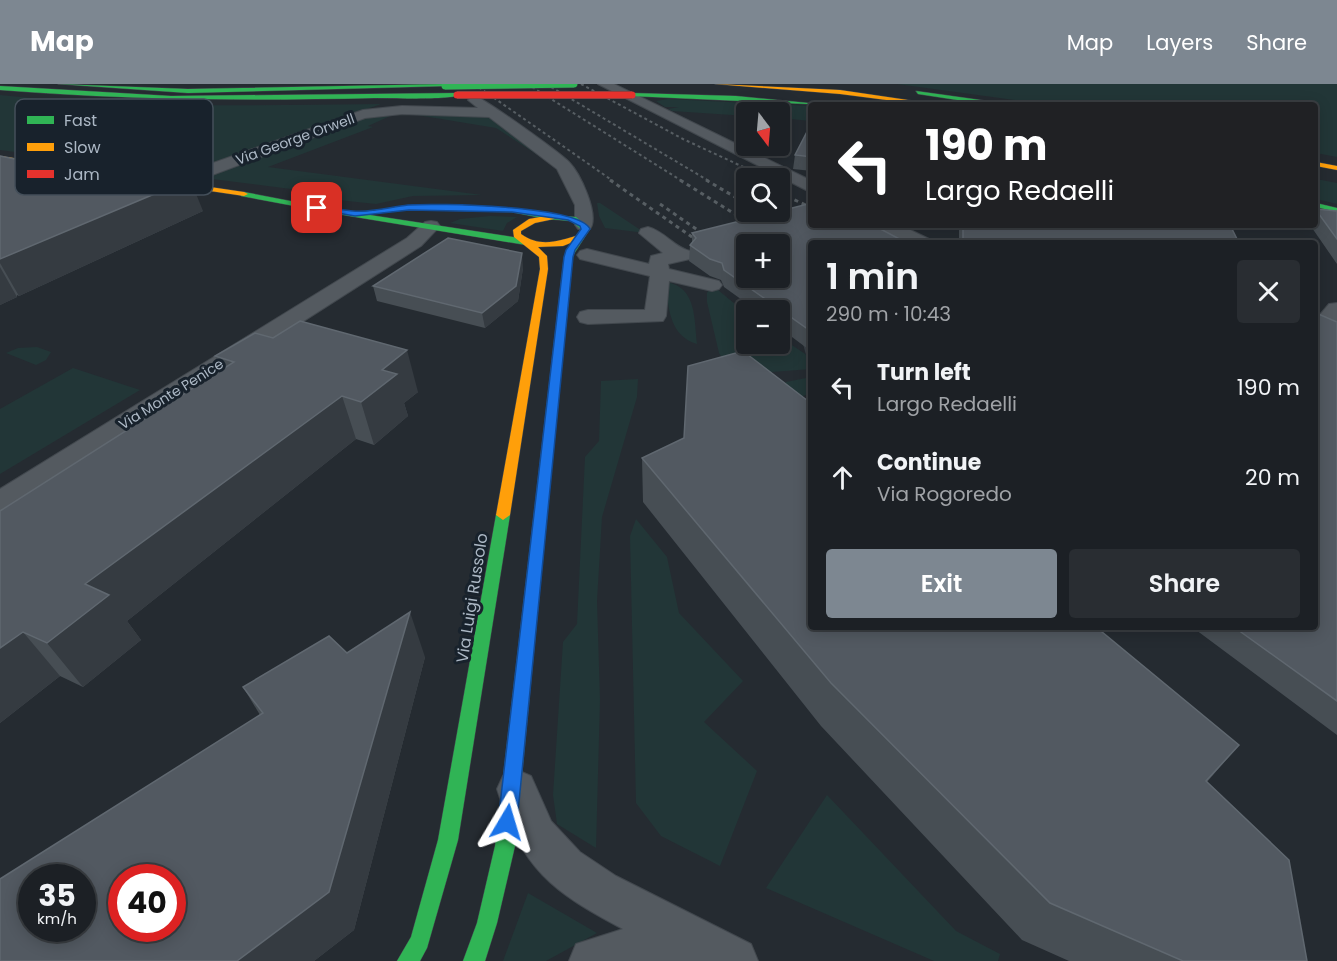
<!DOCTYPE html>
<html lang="en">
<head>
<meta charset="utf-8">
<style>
  :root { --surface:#1c2025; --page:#292d32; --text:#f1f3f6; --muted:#a0a3a7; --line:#3a3e42; --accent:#7d8791 }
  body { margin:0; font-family:Poppins,sans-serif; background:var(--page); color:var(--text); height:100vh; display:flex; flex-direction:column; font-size:22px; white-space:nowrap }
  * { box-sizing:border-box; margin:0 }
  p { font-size:20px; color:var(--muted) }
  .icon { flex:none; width:33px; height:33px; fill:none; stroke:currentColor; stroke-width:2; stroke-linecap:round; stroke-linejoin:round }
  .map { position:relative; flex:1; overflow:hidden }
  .panel { position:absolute; left:808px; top:156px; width:510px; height:390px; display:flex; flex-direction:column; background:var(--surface); border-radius:6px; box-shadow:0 3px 15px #0003,0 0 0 2px var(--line) }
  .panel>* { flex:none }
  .banner { position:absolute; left:808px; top:18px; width:510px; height:126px; border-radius:6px; box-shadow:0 3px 15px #0003,0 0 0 2px var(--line); background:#202124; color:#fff; overflow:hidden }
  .needle { width:39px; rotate:164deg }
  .buttons { position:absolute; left:736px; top:18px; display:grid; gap:12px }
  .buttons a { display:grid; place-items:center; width:54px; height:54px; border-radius:6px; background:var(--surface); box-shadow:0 3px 15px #0003,0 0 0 2px var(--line); font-size:30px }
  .speed { position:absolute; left:18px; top:780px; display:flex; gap:12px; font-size:30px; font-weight:700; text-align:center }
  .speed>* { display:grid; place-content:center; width:78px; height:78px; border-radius:50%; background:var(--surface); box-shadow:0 3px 15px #0003,0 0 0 2px var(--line); line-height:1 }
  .speed small { font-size:15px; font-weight:400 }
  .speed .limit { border:9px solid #d22; background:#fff; color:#111 }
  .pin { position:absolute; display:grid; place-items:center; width:51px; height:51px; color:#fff; margin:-26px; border-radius:12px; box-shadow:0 3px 9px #0006 }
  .me { position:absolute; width:66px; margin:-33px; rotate:7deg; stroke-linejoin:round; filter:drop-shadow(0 0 4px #0008) }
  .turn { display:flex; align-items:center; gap:21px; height:126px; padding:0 18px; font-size:27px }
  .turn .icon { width:78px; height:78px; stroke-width:2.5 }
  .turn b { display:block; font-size:42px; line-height:51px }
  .round { display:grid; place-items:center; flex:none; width:63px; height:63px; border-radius:6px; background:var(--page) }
  .headline { display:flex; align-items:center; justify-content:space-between; height:102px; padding:0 18px }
  h1 { font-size:36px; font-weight:600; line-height:45px }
  .button { display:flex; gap:12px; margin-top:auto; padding:12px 18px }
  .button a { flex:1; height:69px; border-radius:6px; background:var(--accent); color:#fff; font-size:24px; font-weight:600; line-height:69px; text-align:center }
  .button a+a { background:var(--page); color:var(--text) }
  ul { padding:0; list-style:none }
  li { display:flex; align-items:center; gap:18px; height:90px; padding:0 18px }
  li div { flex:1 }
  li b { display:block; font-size:22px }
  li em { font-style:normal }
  header { display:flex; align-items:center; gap:36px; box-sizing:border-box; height:84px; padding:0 30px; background:var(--accent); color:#fff }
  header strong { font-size:28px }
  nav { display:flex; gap:33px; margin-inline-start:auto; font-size:21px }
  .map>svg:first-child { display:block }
</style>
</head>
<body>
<header>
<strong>Map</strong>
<nav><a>Map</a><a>Layers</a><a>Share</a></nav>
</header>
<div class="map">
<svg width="1337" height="877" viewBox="0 0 1337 877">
  <rect width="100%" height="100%" fill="#252b31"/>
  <g fill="#223637">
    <polygon points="897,0 1337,0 1337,73 1316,69 1316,21 1052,21"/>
    <path d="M 0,11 C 127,25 254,21 381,20 L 184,90 L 0,66 Z"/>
    <polygon points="668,15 811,22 811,37 780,34 780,28 747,28 747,32 672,27 668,25 679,23 665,23 656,17"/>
    <polygon points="386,28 397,28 485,30 553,81 496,44 399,28 368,42 373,43 268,83 482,111 413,112 376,120 319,114 291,105 196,93 353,34"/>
    <polygon points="1316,95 1337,99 1337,120 1316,115"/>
    <polygon points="597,119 600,119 645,149 605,144 599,132"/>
    <polygon points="490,132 517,133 507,139 503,147 450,139 460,135"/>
    <path d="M 666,198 C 697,203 694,235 697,260 C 669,252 668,222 666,198 Z"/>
    <polygon points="712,201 747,230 747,260 780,260 780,253 811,274 811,285 758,289 725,278 719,269 707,218 707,209"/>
    <polygon points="37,263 51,268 46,276 36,281 6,269 18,264"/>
    <polygon points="73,284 140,306 0,390 0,325"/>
    <polygon points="811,293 811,309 776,322 779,310 786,298"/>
    <polygon points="638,295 637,313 602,433 597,517 600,616 596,764 557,740 553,711 563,558 577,540 585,373 599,357 601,297"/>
    <polygon points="636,435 667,473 679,529 743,597 704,638 757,687 720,782 661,752 636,719 630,452"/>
    <polygon points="827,711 956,847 1000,870 998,877 934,877 766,804"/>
    <polygon points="528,809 597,849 546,877 503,877"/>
  </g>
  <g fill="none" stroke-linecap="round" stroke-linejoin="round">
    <polyline stroke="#394047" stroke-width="25" stroke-dasharray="25 12" stroke-linecap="butt" points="805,267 812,265"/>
    <defs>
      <g id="street">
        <polygon points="598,0 614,0 812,97 812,109"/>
        <path d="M 475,12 C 485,15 559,68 569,78 C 580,89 600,131 590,145 L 578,145 L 575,141 L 575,121 L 557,85 L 489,33 L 402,30 L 365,34 L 180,103 L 174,104 L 166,99 L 168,95 L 363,26 L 402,22 L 478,24 L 468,16 Z"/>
        <polygon points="431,137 437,138 440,142 421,162 10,425 0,428 0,405 407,154 425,138"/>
        <polygon points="877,141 900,141 929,155 931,159 907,159 880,145"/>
        <path d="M 648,143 C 664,147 674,163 690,167 L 693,171 L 690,175 L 668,180 L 669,185 L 719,197 L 722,201 L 719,205 L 712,207 L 669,197 L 666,232 L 663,237 L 588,240 L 580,238 L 577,233 L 580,228 L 588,226 L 645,226 L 650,192 L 580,175 L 577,171 L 580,167 L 587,165 L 649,180 L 651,172 L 663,169 L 639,149 L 641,145 Z"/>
        <polygon points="1337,219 1337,253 1329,251 1318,233 1329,220"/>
        <path d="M 517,686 L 531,692 L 551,737 L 580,768 L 616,792 L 751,860 L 758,877 L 569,877 L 576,860 L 623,845 C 551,807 522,785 497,705 L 503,692 Z"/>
      </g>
      <g id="fast">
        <polygon points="58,0 188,5 445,0 448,2 188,9"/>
        <path d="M 0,2 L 171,12 L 457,9 L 460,11 C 448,16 391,14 374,14 C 249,17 125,16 0,6 Z"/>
        <polygon points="916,7 1002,19 1005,21 990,21 918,10"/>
        <polygon points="632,9 736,12 829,21 630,12"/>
        <polygon points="244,108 337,126 526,155 530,158 526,161 337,130 241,112 240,110"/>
        <polygon points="1316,119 1337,124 1337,128 1316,123"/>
        <polygon points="425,122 511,124 549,131 576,133 590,145 572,173 515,762 497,839 485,877 463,877 477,839 495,762 564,173 582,146 571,137 547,135 511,128 422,126 422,122"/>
        <polygon points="503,426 510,431 458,756 427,864 420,877 397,877 411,853 438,756 496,431"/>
      </g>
      <g id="slow">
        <polygon points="715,0 840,6 942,21 925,21 840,10"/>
        <polygon points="0,72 244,108 248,110 244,112 0,76"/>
        <polygon points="1316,78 1337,82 1337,86 1316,82"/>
        <path d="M 551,131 L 555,133 L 554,135 L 535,139 L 521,147 L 521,150 C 540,164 559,157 579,151 L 583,154 L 563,162 L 538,163 L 547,172 L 548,185 L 510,431 L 503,436 L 496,431 L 540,185 L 539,173 L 514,153 L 513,146 L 529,135 Z"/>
      </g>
    </defs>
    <use href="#street" stroke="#42484e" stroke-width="2"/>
    <use href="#fast" stroke="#42484e" stroke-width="1"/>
    <use href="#slow" stroke="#42484e" stroke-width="1"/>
    <use href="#street" fill="#545a60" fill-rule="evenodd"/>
    <use href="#fast" fill="#30b455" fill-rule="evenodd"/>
    <use href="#slow" fill="#ff9f0a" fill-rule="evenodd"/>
    <g stroke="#575e63" stroke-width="2" stroke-dasharray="3 3" stroke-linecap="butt">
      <polyline points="474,0 613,97"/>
      <polyline points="527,0 682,97"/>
      <polyline points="546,0 709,97"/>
      <polyline points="581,0 683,55 767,94"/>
    </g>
    <g stroke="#575e63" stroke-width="3" stroke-dasharray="4 4" stroke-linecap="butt">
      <polyline points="610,96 705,162"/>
      <polyline points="680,96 759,145"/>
      <polyline points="706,96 747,120"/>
      <polyline points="780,109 812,124"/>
      <polyline points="660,120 712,156"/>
      <polyline points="760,128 779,139"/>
    </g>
    <defs>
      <polyline id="fast-bridge" points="445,2 574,0"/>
      <polyline id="jam-bridge" points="457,11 632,11"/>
    </defs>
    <use href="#fast-bridge" stroke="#42484e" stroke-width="8" stroke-linecap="butt"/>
    <use href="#jam-bridge" stroke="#42484e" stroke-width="8" stroke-linecap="butt"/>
    <use href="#fast-bridge" stroke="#30b455" stroke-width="7"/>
    <use href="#jam-bridge" stroke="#e5322d" stroke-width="7"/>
  </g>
  <g fill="#474e54">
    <polygon points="812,38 812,87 793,85 795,71"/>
    <polygon points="0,72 203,127 19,212 17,211 17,213 0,221"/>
    <polygon points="1316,125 1337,127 1337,180 1310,141 1316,141"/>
    <polygon points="959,141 1230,141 1239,159 959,159"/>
    <polygon points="692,149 812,159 812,268 780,244 780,226 756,226 724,203 721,196 710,192 689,177 690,161 692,159"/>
    <polygon points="523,184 518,217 485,244 377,217 373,202"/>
    <polygon points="1337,238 1337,651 1192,543 1316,543"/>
    <polygon points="273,254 418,308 404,319 408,332 374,361 356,355 127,537 141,556 83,603 60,592 0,639 0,427 221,286 215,272"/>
    <polygon points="642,374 1239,661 1207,698 1307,877 1069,877 1022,856 821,642 643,418"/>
    <polygon points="347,569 425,573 354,846 314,877 0,877 260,631 243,603"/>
  </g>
  <g fill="#353b41">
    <polygon points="190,95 203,127 19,212 0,179 0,175"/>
    <polygon points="522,169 523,184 518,217 485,244 482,229"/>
    <polygon points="0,183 17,213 0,221"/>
    <polygon points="407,266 418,308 404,319 408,332 374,361 361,318 382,286"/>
    <polygon points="342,312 356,355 127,537 141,556 83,603 47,559 85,500"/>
    <polygon points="410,528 425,573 354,846 314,877 237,877"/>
    <polygon points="23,548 60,592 0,639 0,564"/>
  </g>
  <g fill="#525961" stroke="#606870" stroke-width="1.5" fill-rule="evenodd">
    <polygon points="812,38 812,73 795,71"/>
    <polygon points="0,72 92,91 112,84 190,95 0,175"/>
    <path d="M 812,119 L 812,141 L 873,141 L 907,159 L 812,159 L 812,248 L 724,186 L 722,179 L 710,175 L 690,161 L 696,154 L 692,149 ZM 747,160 L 780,160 L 780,194 L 747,194 Z"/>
    <polygon points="1316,125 1337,127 1337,155 1316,126"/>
    <polygon points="963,141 1230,141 1239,159 963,159"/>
    <polygon points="448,154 522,169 516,202 482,229 373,202"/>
    <polygon points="1316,229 1337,238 1337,617 1234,543 1316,543"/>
    <polygon points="300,237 407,266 382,286 397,290 361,318 342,312 85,500 109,511 47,559 23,548 0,564 0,427 234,278 215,272 255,249 273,254"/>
    <polygon points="743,267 812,320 812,543 1096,543 1239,661 1206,697 1289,776 1307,877 1183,877 1050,819 831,599 642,374 684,354 688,282"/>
    <path d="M 410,528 L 329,808 L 237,877 L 0,877 L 0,795 L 263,629 L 243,603 L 329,552 L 347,569 ZM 32,794 L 82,794 L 82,844 L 32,844 ZM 122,794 L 172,794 L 172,844 L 122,844 Z"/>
  </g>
  <path fill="#1a73e8" stroke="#114b97" stroke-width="1.5" d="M 317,121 C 329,123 341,126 353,127 C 371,129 390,123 408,121 C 436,119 579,121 590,145 L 575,166 L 573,173 L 517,738 L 514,745 L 507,747 L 501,745 L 498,738 L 564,173 L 566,166 L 581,145 L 580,142 L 568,136 L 512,128 L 409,126 L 355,132 L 314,125 L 313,124 Z"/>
  <g text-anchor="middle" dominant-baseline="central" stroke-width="6" stroke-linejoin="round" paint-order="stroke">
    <g font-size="14" fill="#acb8c5" stroke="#18222c">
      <text transform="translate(295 55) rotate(-20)">Via George Orwell</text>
      <text transform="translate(171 310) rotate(-32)">Via Monte Penice</text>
    </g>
    <g font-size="16" fill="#acb8c5" stroke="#18222c">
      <text transform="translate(472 514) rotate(-81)">Via Luigi Russolo</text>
    </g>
  </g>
  <rect x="15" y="15" width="198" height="96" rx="9" fill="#18222c" stroke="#444f5a" stroke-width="1.5"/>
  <rect x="27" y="32" width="27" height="8" fill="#30b455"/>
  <rect x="27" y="59" width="27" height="8" fill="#ff9f0a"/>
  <rect x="27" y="86" width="27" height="8" fill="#e5322d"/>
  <g font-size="16" fill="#acb8c5">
    <text x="64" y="42">Fast</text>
    <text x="64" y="69">Slow</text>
    <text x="64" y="96">Jam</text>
  </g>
</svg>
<div class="buttons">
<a><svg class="needle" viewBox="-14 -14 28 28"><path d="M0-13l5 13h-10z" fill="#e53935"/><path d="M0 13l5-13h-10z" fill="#a0a3a7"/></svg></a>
<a><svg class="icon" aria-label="search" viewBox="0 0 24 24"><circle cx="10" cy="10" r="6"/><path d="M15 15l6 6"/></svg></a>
<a>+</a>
<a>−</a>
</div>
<div class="speed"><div>35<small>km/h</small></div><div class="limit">40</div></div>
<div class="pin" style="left:317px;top:124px;background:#d93025"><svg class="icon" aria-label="arrive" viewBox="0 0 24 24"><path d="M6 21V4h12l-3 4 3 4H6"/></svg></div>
<svg class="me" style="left:507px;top:738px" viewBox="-20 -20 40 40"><path d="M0-17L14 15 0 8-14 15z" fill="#1a73e8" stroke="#fff" stroke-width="4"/></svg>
<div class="banner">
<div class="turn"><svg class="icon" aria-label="left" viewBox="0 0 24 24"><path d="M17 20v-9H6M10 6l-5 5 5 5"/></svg><div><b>190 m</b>Largo Redaelli</div></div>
</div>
<section class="panel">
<div class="headline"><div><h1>1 min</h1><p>290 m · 10:43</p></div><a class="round"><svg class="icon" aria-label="close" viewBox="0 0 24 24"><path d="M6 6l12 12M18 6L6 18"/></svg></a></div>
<ul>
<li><svg class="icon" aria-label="left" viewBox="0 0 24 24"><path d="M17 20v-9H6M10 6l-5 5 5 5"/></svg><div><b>Turn left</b><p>Largo Redaelli</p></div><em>190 m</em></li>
<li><svg class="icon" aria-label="ahead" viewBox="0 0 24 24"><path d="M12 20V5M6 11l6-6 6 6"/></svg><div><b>Continue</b><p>Via Rogoredo</p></div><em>20 m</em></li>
</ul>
<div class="button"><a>Exit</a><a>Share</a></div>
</section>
</div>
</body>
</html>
